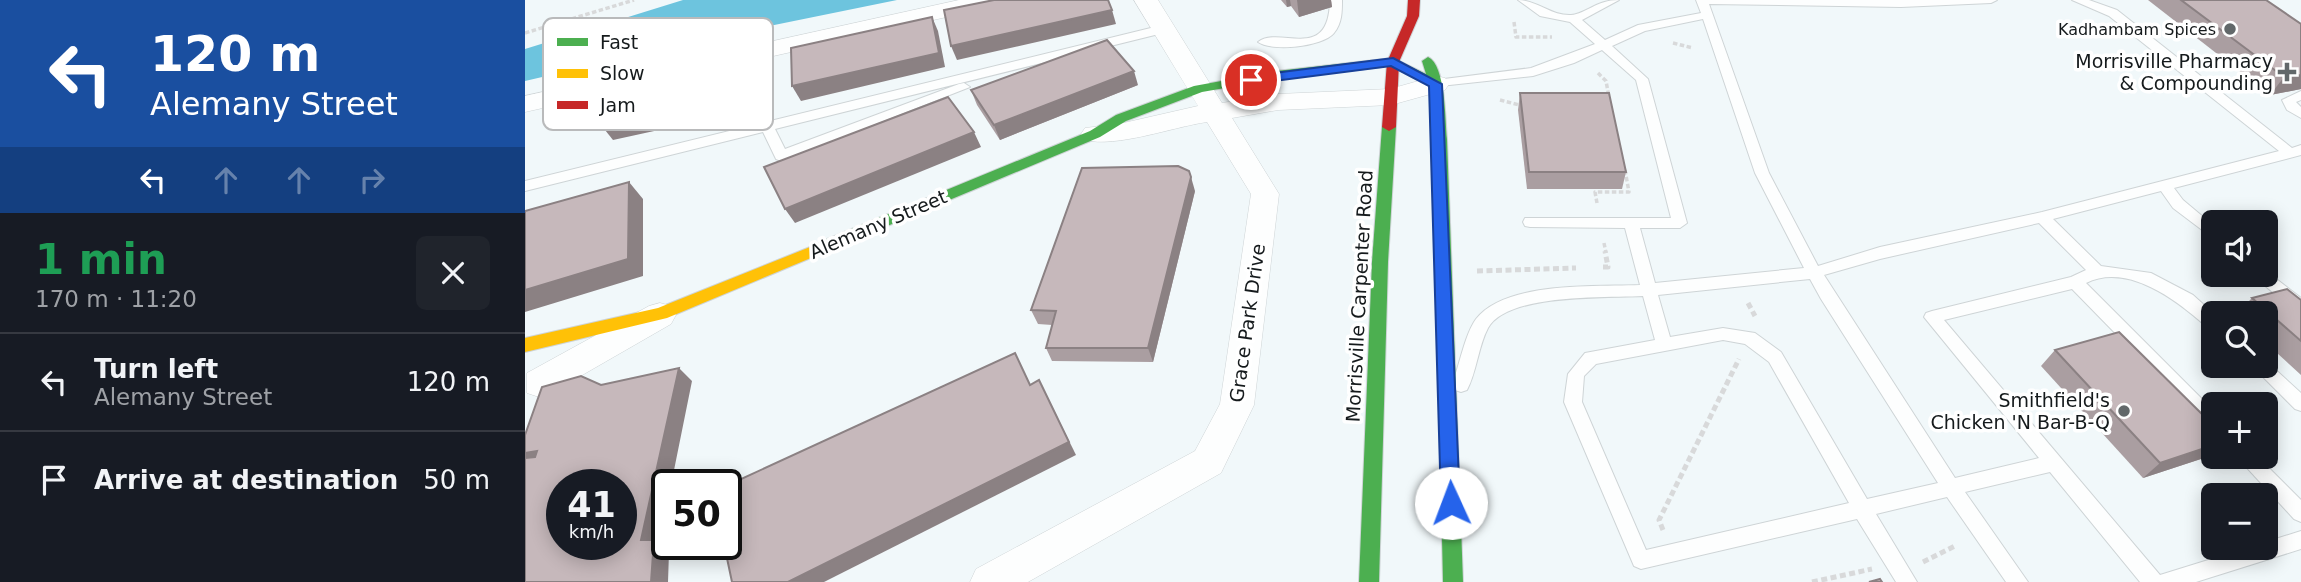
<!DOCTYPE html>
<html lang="en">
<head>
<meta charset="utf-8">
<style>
  :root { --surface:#171b24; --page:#20242c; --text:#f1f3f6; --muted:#9ea1a6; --line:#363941 }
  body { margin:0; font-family:"DejaVu Sans",sans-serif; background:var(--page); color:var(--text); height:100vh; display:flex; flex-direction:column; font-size:26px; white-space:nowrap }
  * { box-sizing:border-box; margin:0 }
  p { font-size:23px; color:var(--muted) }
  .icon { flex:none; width:38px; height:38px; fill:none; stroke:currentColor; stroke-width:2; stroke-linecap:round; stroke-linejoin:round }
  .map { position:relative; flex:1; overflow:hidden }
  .panel { display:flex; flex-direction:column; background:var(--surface); width:525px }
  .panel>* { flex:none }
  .hud { background:#1a4fa0; color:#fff; overflow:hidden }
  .controls { position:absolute; left:1676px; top:210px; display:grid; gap:14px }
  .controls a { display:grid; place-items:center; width:77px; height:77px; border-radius:10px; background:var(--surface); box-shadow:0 4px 18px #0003; font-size:35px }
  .speed { position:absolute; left:21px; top:469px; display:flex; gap:14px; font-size:35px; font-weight:700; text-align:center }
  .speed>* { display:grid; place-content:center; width:91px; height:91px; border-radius:50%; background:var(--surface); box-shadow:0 4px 18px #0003; line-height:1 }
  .speed small { font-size:18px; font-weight:400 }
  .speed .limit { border:4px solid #111; border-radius:10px; background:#fff; color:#111 }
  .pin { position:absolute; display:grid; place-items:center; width:60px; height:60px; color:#fff; margin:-30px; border:4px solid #fff; border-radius:50%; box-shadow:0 2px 7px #0007 }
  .me { position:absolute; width:77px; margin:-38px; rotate:358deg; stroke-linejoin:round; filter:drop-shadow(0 0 5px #0008) }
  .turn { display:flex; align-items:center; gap:24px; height:147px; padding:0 35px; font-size:32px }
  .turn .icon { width:91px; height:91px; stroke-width:2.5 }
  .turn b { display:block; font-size:49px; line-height:60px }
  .lanes { display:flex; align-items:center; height:66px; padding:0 35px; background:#0003; justify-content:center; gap:35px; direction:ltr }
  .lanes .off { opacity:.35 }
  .round { display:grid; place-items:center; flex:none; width:74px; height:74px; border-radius:10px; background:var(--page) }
  .headline { display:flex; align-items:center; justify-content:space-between; height:119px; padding:0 35px }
  h1 { font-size:42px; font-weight:700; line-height:52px; color:#1e9e55 }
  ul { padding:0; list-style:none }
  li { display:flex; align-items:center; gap:21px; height:98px; padding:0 35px; border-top:2px solid var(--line) }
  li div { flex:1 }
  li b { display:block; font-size:26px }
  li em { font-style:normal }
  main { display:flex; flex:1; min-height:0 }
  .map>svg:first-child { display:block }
</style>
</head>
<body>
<main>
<section class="panel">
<div class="hud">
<div class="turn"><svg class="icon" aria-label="left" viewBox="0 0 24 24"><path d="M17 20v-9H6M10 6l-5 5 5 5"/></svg><div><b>120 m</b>Alemany Street</div></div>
<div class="lanes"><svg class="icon" aria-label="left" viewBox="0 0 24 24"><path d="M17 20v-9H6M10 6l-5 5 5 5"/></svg><svg class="icon off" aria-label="ahead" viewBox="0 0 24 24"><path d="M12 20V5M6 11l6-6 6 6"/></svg><svg class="icon off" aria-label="ahead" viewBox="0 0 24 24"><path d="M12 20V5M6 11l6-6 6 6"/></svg><svg class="icon off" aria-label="right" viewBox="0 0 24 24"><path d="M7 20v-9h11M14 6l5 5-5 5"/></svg></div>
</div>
<div class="headline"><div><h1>1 min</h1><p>170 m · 11:20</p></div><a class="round"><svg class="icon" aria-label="close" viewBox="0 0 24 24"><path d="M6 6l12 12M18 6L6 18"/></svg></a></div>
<ul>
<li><svg class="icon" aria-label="left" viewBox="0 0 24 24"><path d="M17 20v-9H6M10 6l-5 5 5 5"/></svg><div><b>Turn left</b><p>Alemany Street</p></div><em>120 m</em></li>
<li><svg class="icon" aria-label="arrive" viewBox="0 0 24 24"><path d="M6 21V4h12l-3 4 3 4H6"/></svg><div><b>Arrive at destination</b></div><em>50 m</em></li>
</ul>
</section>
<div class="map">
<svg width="1776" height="582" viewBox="0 0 1776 582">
  <rect width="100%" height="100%" fill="#f1f8fa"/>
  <polygon fill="#6dc4de" points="158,0 372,0 181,39 0,81 0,49"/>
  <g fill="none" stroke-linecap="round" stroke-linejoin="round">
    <defs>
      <g id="lane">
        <path d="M 805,0 L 817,0 C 817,12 817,23 809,33 C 797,47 747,52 733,42 C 755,25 804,64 805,0 Z"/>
        <path d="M 993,0 C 1012,0 1026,16 1046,15 C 1061,14 1071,0 1094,0 L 1057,20 L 1080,40 L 1113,25 L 1176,13 L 1171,0 L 1472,0 L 1466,3 L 1376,7 L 1184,4 L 1244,173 L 1293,266 L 1355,247 L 1517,212 L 1754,151 L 1584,16 L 1547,0 L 1564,0 L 1592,10 L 1767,148 L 1776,145 L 1776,155 L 1649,188 L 1658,200 L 1689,226 L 1689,239 L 1648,208 L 1636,191 L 1528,219 L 1576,266 L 1626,273 L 1668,295 L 1689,314 L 1689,330 L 1683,328 C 1653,301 1603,262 1561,283 L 1689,411 L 1689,430 L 1683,428 L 1547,289 L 1419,320 L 1635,575 L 1722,548 L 1741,548 L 1741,542 L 1776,531 L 1776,549 L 1671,582 L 1615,582 L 1525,472 L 1440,492 L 1503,582 L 1481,582 L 1422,497 L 1351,514 L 1392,582 L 1371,582 L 1332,519 L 1116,569 L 1109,566 L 1039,402 L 1043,374 L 1060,353 L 1130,340 L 1118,296 C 1081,298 983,293 963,328 C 953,347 952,371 942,390 L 936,392 L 930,390 L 927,385 C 934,367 940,334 951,319 C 981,281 1070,287 1115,285 L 1100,228 L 1005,227 L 1000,226 L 998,222 L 1000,218 L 1146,218 L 1111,80 L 1077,50 L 1049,63 L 1008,76 L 906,87 L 906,81 L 911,80 L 1006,68 L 1070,44 L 1045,22 L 1015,16 ZM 1178,19 L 1230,173 L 1279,268 L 1130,283 L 1115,228 L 1155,228 L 1162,223 L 1123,79 L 1087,46 L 1120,31 ZM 1514,223 L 1561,270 L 1546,277 L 1407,311 L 1401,313 L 1399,317 L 1514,458 L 1430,478 L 1299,275 L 1355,259 ZM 1285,279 L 1296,299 L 1413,483 L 1342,499 L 1256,352 L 1230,333 L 1198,328 L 1145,337 L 1133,295 ZM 1198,340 L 1220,344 L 1244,362 L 1324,503 L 1121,550 L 1057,402 L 1059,376 L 1071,364 Z"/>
        <polygon points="638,25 642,26 642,32 250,129 260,149 434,84 439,83 445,87 256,161 251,159 238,132 0,191 0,181"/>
        <polygon points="1776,91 1776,100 1771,102 1776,107 1776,118 1762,110 1757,100"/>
        <polygon points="1741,271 1776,298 1776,313 1770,311 1732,279 1729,275 1741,275"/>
        <polygon points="1741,361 1776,393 1776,411 1770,409 1727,366 1741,366"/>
        <polygon points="1712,457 1733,457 1776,500 1776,522 1769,519"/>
      </g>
      <g id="street">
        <polygon points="434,0 478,0 474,5 466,7 0,112 0,96"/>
        <path d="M 609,0 L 633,0 L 697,103 L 753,94 L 865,89 L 911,76 L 920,78 L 924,84 L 920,90 L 866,105 L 753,110 L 707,118 L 754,194 L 729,405 L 696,473 L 503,582 L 445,582 L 451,569 L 670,451 L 695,404 L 726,194 L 682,122 C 648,127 591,148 560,140 L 556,134 L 560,128 L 594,124 L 673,106 Z"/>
        <polygon points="135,303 146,306 151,315 146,324 26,393 14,397 2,393 2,373 124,306"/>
      </g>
      <g id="fast">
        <path d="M 903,57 C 921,65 920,121 922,139 L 938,582 L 918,582 L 908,139 L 905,86 L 866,66 L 751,79 L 677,92 L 601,121 L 575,137 L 305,250 L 300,251 L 292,246 L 295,242 L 565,131 L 591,115 L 669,86 L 751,71 L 868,58 L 901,74 L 897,61 Z"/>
        <polygon points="864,123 871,127 863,262 854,582 834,582 847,262 857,127"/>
      </g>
      <polygon id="slow" points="300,241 305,242 308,246 305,250 142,318 0,352 0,338 133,308"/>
      <polygon id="jam" points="883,0 895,0 894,16 874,62 871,127 864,131 857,127 862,62 882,16"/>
    </defs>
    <use href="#lane" stroke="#ced4d6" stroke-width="2"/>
    <use href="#street" stroke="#ced4d6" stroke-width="1"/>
    <use href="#fast" stroke="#ced4d6" stroke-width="2"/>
    <use href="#slow" stroke="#ced4d6" stroke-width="2"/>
    <use href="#jam" stroke="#ced4d6" stroke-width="2"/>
    <g stroke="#d8d9da" stroke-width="3.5" stroke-dasharray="4.5 2.5" stroke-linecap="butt">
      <polyline points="989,22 991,37 1027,37"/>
      <polyline points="0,33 109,0"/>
      <polyline points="1148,43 1168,48"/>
      <polyline points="1073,73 1081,81 1084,97"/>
      <polyline points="975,100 998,106"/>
      <polyline points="1072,203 1070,192 1104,192 1100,170"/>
      <polyline points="1079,243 1081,253"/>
    </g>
    <g stroke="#d8d9da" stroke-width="5" stroke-dasharray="6 3.5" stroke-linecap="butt">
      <polyline points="1078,267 1083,267 1080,251"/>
      <polyline points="952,271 1051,268"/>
      <polyline points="1223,303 1230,316"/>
      <polyline points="1138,530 1134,520 1214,359"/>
      <polyline points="1398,562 1430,546"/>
      <polyline points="1287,582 1347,569"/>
    </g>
    <use href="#lane" fill="#fdfefe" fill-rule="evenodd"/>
    <use href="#street" fill="#fdfefe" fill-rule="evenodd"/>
    <use href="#fast" fill="#4caf50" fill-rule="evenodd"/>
    <use href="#slow" fill="#ffc107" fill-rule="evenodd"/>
    <use href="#jam" fill="#c62828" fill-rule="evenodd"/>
  </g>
  <g fill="#aa9ea1">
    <polygon points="756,0 806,0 807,7 774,17 766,6 762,7"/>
    <polygon points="1623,0 1741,0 1776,24 1776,89 1745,95"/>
    <polygon points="613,85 475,140 452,105 446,90"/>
    <polygon points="995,93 1101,172 1097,189 1002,189 993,110"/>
    <polygon points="670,191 628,362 527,361 521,348 527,325 513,324 506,310"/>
    <polygon points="1727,298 1776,300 1776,375 1741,343 1741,313 1712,313"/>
    <polygon points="1530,350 1689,426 1689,453 1685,456 1618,478 1516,366"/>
  </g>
  <g fill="#8b8183">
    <polygon points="761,0 765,0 766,6 762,7"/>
    <polygon points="772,0 806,0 807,7 774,17"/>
    <polygon points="587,10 591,24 432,60 426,46"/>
    <polygon points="407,17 413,31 420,67 276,101 267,86"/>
    <polygon points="241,53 249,67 248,105 88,140 76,125"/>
    <polygon points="609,71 613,85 475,140 469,125"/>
    <polygon points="1776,75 1776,89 1745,95 1759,77"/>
    <polygon points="449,132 456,147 270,223 260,209"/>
    <polygon points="666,177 670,191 628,362 623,348"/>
    <polygon points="104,182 118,199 118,276 0,312 0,290"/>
    <polygon points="154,368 167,381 146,485 142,485 142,504 133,543 144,552 143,582 126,582 116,540"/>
    <polygon points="514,380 551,455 299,582 263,582"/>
    <polygon points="1689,445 1689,453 1685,456 1618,478 1635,463"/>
    <polygon points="12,451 29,464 0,460 0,453"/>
  </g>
  <g fill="#c6b8bb" stroke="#8b8183" stroke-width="2" fill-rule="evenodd">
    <polygon points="469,0 583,0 587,10 426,46 419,10"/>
    <polygon points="1656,0 1741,0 1776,24 1776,75 1759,77"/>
    <polygon points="407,17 414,53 267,86 266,48"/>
    <polygon points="582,40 609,71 469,125 446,90"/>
    <polygon points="995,93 1084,93 1101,172 1004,172"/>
    <polygon points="423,97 449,132 260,209 239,167"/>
    <polygon points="653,166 664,171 666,177 623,348 521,348 531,311 506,310 557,168"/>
    <polygon points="104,182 103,259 0,290 0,211"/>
    <polygon points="1762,289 1776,300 1776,341 1727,298"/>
    <polygon points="1594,332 1689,426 1689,445 1635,463 1530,350"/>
    <polygon points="490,353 505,385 514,380 544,442 263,582 207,582 199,544 201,544 201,486"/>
    <path d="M 154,368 L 116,540 L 129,540 L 126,582 L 0,582 L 0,458 L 10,457 L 12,451 L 0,453 L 0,435 L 17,387 L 56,376 L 76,385 ZM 37,485 L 96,485 L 96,544 L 37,544 Z"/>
    <polygon points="1355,579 1357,582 1344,582"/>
  </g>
  <polygon fill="#2563eb" stroke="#184099" stroke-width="2" points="868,58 917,84 935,503 932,509 926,511 919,509 916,503 904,86 866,66 726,84 719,80 726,76"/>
  <g fill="#62686a" stroke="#fff" stroke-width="2.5">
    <circle cx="1705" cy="29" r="7"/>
    <path d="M1758.5 61.5h7v7h7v7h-7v7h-7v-7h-7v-7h7z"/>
    <circle cx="1599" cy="411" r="7"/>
  </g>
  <g text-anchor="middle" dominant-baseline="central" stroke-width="7" stroke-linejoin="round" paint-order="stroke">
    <g font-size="16" fill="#151a1c" stroke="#fff" text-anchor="end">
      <text x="1691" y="29">Kadhambam Spices</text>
    </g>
    <g font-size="19" fill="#151a1c" stroke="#fff" text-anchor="end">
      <text x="1748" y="61">Morrisville Pharmacy<tspan x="1748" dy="22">&amp; Compounding</tspan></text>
      <text x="1585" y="400">Smithfield's<tspan x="1585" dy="22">Chicken 'N Bar-B-Q</tspan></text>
    </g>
    <g font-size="19" fill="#151a1c" stroke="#fff">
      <text transform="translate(353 224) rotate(-23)">Alemany Street</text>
      <text transform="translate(834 296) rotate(-87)">Morrisville Carpenter Road</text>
      <text transform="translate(722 323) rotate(-82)">Grace Park Drive</text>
    </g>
  </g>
  <rect x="18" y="18" width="230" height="112" rx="10" fill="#fff" stroke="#b9babb" stroke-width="2"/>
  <rect x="32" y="38" width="31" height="8" fill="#4caf50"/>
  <rect x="32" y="69" width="31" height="9" fill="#ffc107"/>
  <rect x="32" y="101" width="31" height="8" fill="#c62828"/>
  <g font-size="19" fill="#151a1c">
    <text x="75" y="49">Fast</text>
    <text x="75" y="80">Slow</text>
    <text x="75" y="112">Jam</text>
  </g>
</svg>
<div class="controls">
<a><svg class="icon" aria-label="sound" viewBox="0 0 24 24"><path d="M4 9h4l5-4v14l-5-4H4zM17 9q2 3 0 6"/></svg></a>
<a><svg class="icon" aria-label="search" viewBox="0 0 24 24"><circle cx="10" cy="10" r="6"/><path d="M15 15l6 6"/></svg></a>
<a>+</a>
<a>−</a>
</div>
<div class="speed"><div>41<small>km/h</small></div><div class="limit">50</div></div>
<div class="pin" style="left:726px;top:80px;background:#d93025"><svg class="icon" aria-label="arrive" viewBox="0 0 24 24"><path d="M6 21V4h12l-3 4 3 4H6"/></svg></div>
<svg class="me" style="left:926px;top:503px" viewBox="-20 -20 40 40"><circle r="19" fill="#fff"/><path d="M0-13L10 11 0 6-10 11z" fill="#2563eb"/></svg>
</div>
</main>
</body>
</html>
